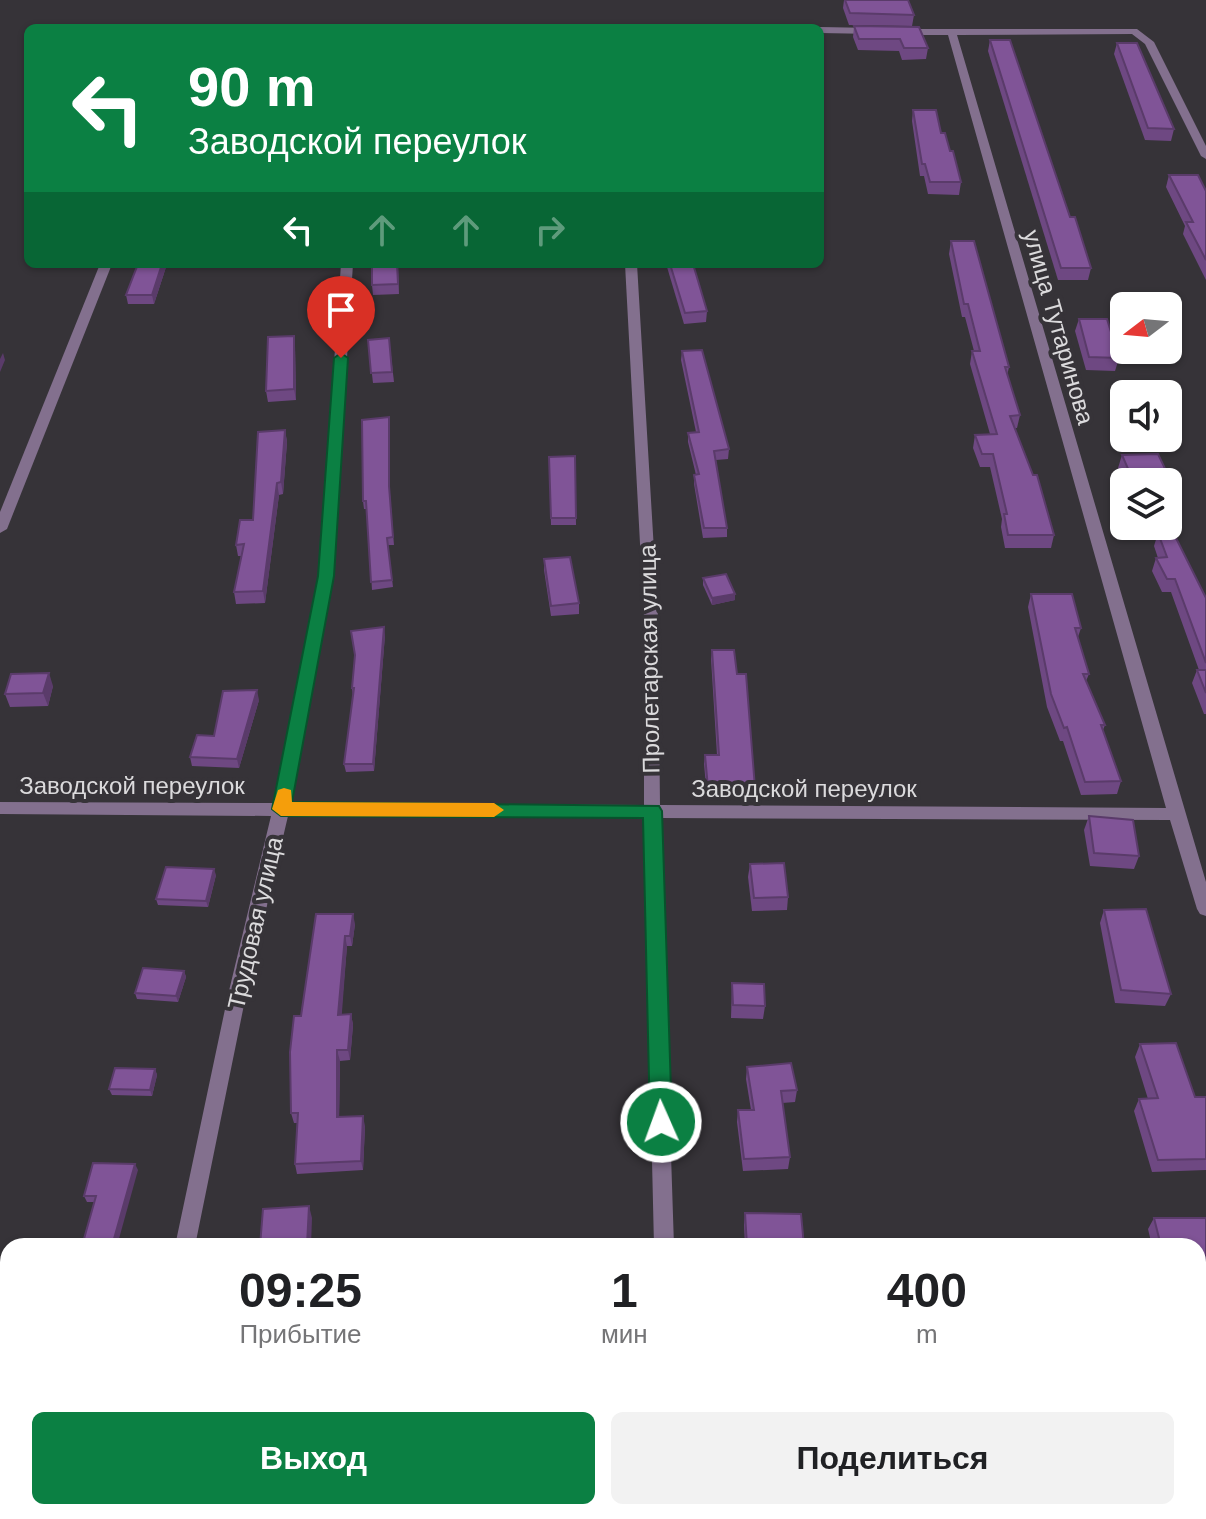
<!DOCTYPE html>
<html lang="ru">
<head>
<meta charset="utf-8">
<style>
  :root { --surface:#fff; --page:#f2f2f2; --text:#202124; --muted:#757577; --accent:#0b8043 }
  body { margin:0; font-family:Arial,sans-serif; background:var(--page); color:var(--text); height:100vh; display:flex; flex-direction:column; font-size:30px; white-space:nowrap }
  * { box-sizing:border-box; margin:0 }
  p { font-size:26px; color:var(--muted) }
  .icon { flex:none; width:44px; height:44px; fill:none; stroke:currentColor; stroke-width:2; stroke-linecap:round; stroke-linejoin:round }
  .map { position:relative; flex:1; overflow:hidden }
  .details { position:absolute; left:0px; top:1238px; width:1206px; height:282px; display:flex; flex-direction:column; background:var(--surface); border-radius:24px 24px 0 0; box-shadow:0 2px 6px #0004 }
  .details>* { flex:none }
  .top-card { position:absolute; left:24px; top:24px; width:800px; height:244px; border-radius:12px; box-shadow:0 2px 6px #0004; background:#0b8043; color:#fff; overflow:hidden }
  .needle { width:52px; rotate:254deg }
  .fabs { position:absolute; left:1110px; top:292px; display:grid; gap:16px }
  .fabs a { display:grid; place-items:center; width:72px; height:72px; border-radius:12px; background:var(--surface); box-shadow:0 2px 6px #0004; font-size:40px }
  .pin { position:absolute; display:grid; place-items:center; width:68px; height:68px; color:#fff; margin:-82px -34px; border-radius:50% 50% 50% 0; rotate:-45deg; box-shadow:0 0 8px #0007 }
  .pin .icon { rotate:45deg }
  .me { position:absolute; width:88px; margin:-44px; rotate:358deg; stroke-linejoin:round; filter:drop-shadow(0 0 6px #0008) }
  .turn { display:flex; align-items:center; gap:28px; height:168px; padding:0 32px; font-size:36px }
  .turn .icon { width:104px; height:104px; stroke-width:2.5 }
  .turn b { display:block; font-size:56px; line-height:68px }
  .lanes { display:flex; align-items:center; height:76px; padding:0 32px; background:#0003; justify-content:center; gap:40px; direction:ltr }
  .lanes .off { opacity:.35 }
  .eta { display:flex; justify-content:space-evenly; align-items:center; height:136px; text-align:center }
  .eta b { font-size:48px; font-weight:700; line-height:56px }
  .primary-button { display:flex; gap:16px; margin-top:auto; padding:16px 32px }
  .primary-button a { flex:1; height:92px; border-radius:12px; background:var(--accent); color:#fff; font-size:32px; font-weight:700; line-height:92px; text-align:center }
  .primary-button a+a { background:var(--page); color:var(--text) }
  .map>svg:first-child { display:block }
</style>
</head>
<body>
<div class="map">
<svg width="1206" height="1519" viewBox="0 0 1206 1519">
  <rect width="100%" height="100%" fill="#363338"/>
  <g fill="none" stroke-linecap="round" stroke-linejoin="round">
    <g fill="#83708e" fill-rule="evenodd">
      <polygon points="820,27 874,28 879,31 874,34 820,33 820,28 817,28"/>
      <polygon points="1137,29 1154,42 1206,146 1206,159 1201,156 1145,44 1132,34 957,35 1206,882 1206,916 1200,914 1197,909 1170,820 660,818 674,1246 654,1246 644,817 288,816 246,995 195,1246 175,1246 228,995 271,816 0,814 0,802 274,803 319,576 341,264 353,264 333,576 290,803 644,805 644,618 625,264 637,264 658,618 660,805 1166,808 948,35 902,35 897,32 902,29"/>
      <polygon points="100,264 112,264 7,529 0,533 0,512"/>
      <polygon points="117,1512 141,1512 140,1519 116,1519"/>
      <rect x="658" y="1512" width="24" height="7"/>
    </g>
  </g>
  <g fill="#6e4882">
    <polygon points="844,0 908,0 914,15 912,26 849,25 843,8"/>
    <polygon points="854,26 928,48 926,59 902,60 899,51 858,50 853,37"/>
    <polygon points="990,40 1070,217 1091,268 1088,280 1058,280 988,51"/>
    <polygon points="1117,43 1174,129 1171,141 1145,140 1114,54"/>
    <polygon points="913,110 941,133 950,151 961,182 959,195 928,194 924,176 920,176 912,121"/>
    <polygon points="1169,175 1206,191 1206,280 1183,234 1185,226 1166,187"/>
    <polygon points="951,241 1009,367 1007,376 1020,415 1017,428 1015,428 1054,535 1051,548 1005,548 1001,527 1002,519 990,467 980,467 973,448 975,435 990,434 970,364 972,351 974,351 965,317 962,317 949,254"/>
    <polygon points="167,264 154,304 128,304 126,295"/>
    <polygon points="398,264 399,294 373,295 372,285"/>
    <polygon points="667,264 693,264 707,311 706,322 684,324 667,267"/>
    <polygon points="1079,319 1119,358 1115,371 1086,370 1075,331"/>
    <polygon points="389,338 394,382 373,383 368,340"/>
    <polygon points="295,346 296,400 268,402 266,391"/>
    <polygon points="682,351 729,449 728,459 716,460 727,528 727,537 703,538 694,484 694,475 696,475 688,442 688,433 696,432 681,360"/>
    <polygon points="390,424 390,494 394,545 388,545 393,587 372,590 367,509 364,509 363,501"/>
    <polygon points="285,430 287,442 283,494 279,495 265,603 236,604 234,592 241,556 238,556 236,545 253,520"/>
    <polygon points="1122,455 1169,477 1168,482 1124,482 1118,468"/>
    <polygon points="575,456 576,525 551,525 549,457"/>
    <polygon points="1158,533 1206,598 1206,714 1204,714 1192,683 1197,670 1199,670 1171,592 1162,592 1152,571 1156,558 1158,558 1154,546"/>
    <polygon points="544,559 579,603 579,614 551,616 544,570"/>
    <polygon points="703,578 735,594 735,600 712,605 703,585"/>
    <polygon points="1031,594 1081,628 1078,637 1089,674 1086,681 1105,725 1103,730 1121,781 1117,794 1081,795 1063,741 1060,741 1047,707 1028,607"/>
    <polygon points="385,635 374,771 346,772 344,764 353,696 352,688"/>
    <polygon points="712,650 737,674 755,788 754,796 707,797 704,764 705,755 717,755 711,659"/>
    <polygon points="53,686 48,706 10,707 5,694"/>
    <polygon points="259,700 239,768 192,766 190,757"/>
    <polygon points="1089,816 1139,856 1134,869 1090,866 1084,830"/>
    <polygon points="750,864 788,897 787,910 752,911 748,877"/>
    <polygon points="216,875 208,907 158,905 156,899"/>
    <polygon points="1104,910 1171,994 1165,1006 1115,1003 1100,923"/>
    <polygon points="316,914 355,924 352,946 347,946 341,1015 351,1014 353,1025 350,1060 340,1061 339,1117 365,1126 363,1170 297,1174 295,1164 297,1123 294,1123 291,1113 301,1016"/>
    <polygon points="184,971 186,977 178,1002 137,999 135,993"/>
    <polygon points="732,983 765,1006 763,1019 731,1018"/>
    <polygon points="1140,1044 1195,1097 1206,1097 1206,1170 1152,1172 1134,1111 1139,1099 1148,1099 1135,1057"/>
    <polygon points="747,1067 797,1090 795,1102 782,1103 790,1157 788,1169 743,1171 737,1122 738,1110 751,1110 746,1079"/>
    <polygon points="155,1069 157,1075 152,1096 112,1095 109,1089"/>
    <polygon points="138,1170 94,1202 87,1202 84,1196"/>
    <polygon points="745,1213 804,1246 745,1246 744,1225"/>
    <polygon points="1154,1218 1206,1218 1206,1380 1203,1380 1198,1363 1198,1246 1152,1246 1148,1229"/>
  </g>
  <g fill="#5a3b6a">
    <polygon points="162,264 167,264 154,304 152,295"/>
    <polygon points="294,336 295,346 296,400 294,389"/>
    <polygon points="3,353 5,360 0,372 0,359"/>
    <polygon points="389,417 390,494 394,545 389,486"/>
    <polygon points="285,430 287,442 283,494 281,482"/>
    <polygon points="277,483 279,495 265,603 263,591"/>
    <polygon points="735,594 735,600 712,605 712,598"/>
    <polygon points="384,627 385,635 374,771 373,764"/>
    <polygon points="49,673 53,686 48,706 43,693"/>
    <polygon points="257,690 259,700 239,768 237,759"/>
    <polygon points="214,869 216,875 208,907 206,901"/>
    <polygon points="353,914 355,924 352,946 350,936"/>
    <polygon points="345,936 347,946 341,1025 338,1015"/>
    <polygon points="184,971 186,977 178,1002 176,996"/>
    <polygon points="351,1014 353,1025 350,1060 348,1050"/>
    <polygon points="337,1050 340,1061 339,1127 337,1117"/>
    <polygon points="155,1069 157,1075 152,1096 150,1090"/>
    <polygon points="363,1116 365,1126 363,1170 361,1161"/>
    <polygon points="135,1164 138,1170 117,1246 112,1246"/>
    <polygon points="309,1206 312,1218 311,1246 307,1246"/>
    <polygon points="243,1512 248,1512 248,1519 242,1519"/>
  </g>
  <g fill="#805497" stroke="#5a3b6a" stroke-width="2">
    <polygon points="845,0 908,0 914,15 850,13"/>
    <polygon points="854,26 919,27 928,48 904,48 900,39 859,39"/>
    <polygon points="990,40 1010,40 1070,217 1075,217 1091,268 1061,268"/>
    <polygon points="1117,43 1137,43 1174,129 1148,128"/>
    <polygon points="913,110 936,110 941,133 945,133 950,151 953,151 961,182 930,182 925,164 922,164"/>
    <polygon points="1169,175 1198,175 1206,191 1206,260 1186,222 1193,222"/>
    <polygon points="951,241 974,241 1009,367 1005,367 1020,415 1010,416 1033,475 1037,475 1054,535 1008,535 1004,514 1007,514 993,454 982,454 975,435 997,434 972,351 980,351 968,304 964,304"/>
    <polygon points="138,264 162,264 152,295 126,295"/>
    <polygon points="372,264 397,264 398,284 372,285"/>
    <polygon points="670,264 693,264 707,311 685,313"/>
    <polygon points="1079,319 1107,319 1119,358 1089,357"/>
    <polygon points="294,336 294,389 266,391 268,337"/>
    <polygon points="389,338 392,372 371,373 368,340"/>
    <polygon points="702,350 729,449 714,451 727,528 704,528 694,475 699,474 688,433 699,432 682,351"/>
    <polygon points="389,417 389,486 393,537 387,538 392,580 371,582 366,501 363,501 362,420"/>
    <polygon points="285,430 281,482 277,483 263,591 234,592 244,544 236,545 240,520 253,520 258,432"/>
    <polygon points="1158,454 1169,477 1132,478 1122,455"/>
    <polygon points="575,456 576,518 551,518 549,457"/>
    <polygon points="1171,528 1206,598 1206,663 1175,579 1167,579 1156,558 1167,557 1158,533"/>
    <polygon points="570,557 579,603 551,606 544,559"/>
    <polygon points="726,574 735,594 712,598 703,578"/>
    <polygon points="1031,594 1072,594 1081,628 1075,628 1089,674 1083,674 1105,725 1101,725 1121,781 1085,782 1067,727 1064,728 1051,694"/>
    <polygon points="384,627 373,764 344,764 354,688 352,688 355,655 351,631"/>
    <polygon points="712,650 734,650 737,674 746,674 755,788 708,788 705,755 719,755"/>
    <polygon points="1197,670 1206,670 1206,693"/>
    <polygon points="49,673 43,693 5,694 11,674"/>
    <polygon points="257,690 237,759 190,757 197,735 214,736 223,691"/>
    <polygon points="1089,816 1133,820 1139,856 1094,853"/>
    <polygon points="784,863 788,897 754,898 750,864"/>
    <polygon points="166,867 214,869 206,901 156,899"/>
    <polygon points="1146,909 1171,994 1121,990 1104,910"/>
    <polygon points="316,914 353,914 350,936 345,936 338,1015 351,1014 348,1050 337,1050 337,1117 363,1116 361,1161 295,1164 298,1113 291,1113 290,1052 294,1016 301,1016"/>
    <polygon points="143,968 184,971 176,996 135,993"/>
    <polygon points="732,983 764,984 765,1006 733,1005"/>
    <polygon points="1176,1043 1195,1097 1206,1097 1206,1159 1158,1160 1139,1099 1158,1098 1140,1044"/>
    <polygon points="791,1063 797,1090 781,1091 790,1157 744,1159 738,1110 754,1110 747,1067"/>
    <polygon points="115,1068 155,1069 150,1090 109,1089"/>
    <polygon points="93,1163 135,1164 112,1246 82,1246 96,1196 84,1196"/>
    <polygon points="309,1206 307,1245 296,1246 260,1246 263,1209"/>
    <polygon points="745,1213 801,1214 804,1246 747,1246"/>
    <polygon points="1154,1218 1206,1218 1206,1356 1198,1326 1198,1246 1161,1246"/>
    <polygon points="195,1512 243,1512 242,1519 194,1519"/>
  </g>
  <polygon fill="#0b8043" stroke="#07532c" stroke-width="2" points="341,353 348,358 334,576 292,802 659,806 662,811 672,1122 668,1129 661,1132 653,1129 650,1122 643,818 281,816 272,809 318,576 334,358"/>
  <polygon fill="#f59e0b" points="284,788 291,790 292,802 494,803 504,810 494,817 281,816 272,809 278,790"/>
  <g text-anchor="middle" dominant-baseline="central" stroke-width="8" stroke-linejoin="round" paint-order="stroke">
    <g font-size="24" fill="#dbdadc" stroke="#363338">
      <text transform="translate(1059 327) rotate(74)">улица Тутаринова</text>
      <text transform="translate(649 659) rotate(-91)">Пролетарская улица</text>
      <text x="132" y="785">Заводской переулок</text>
      <text x="804" y="788">Заводской переулок</text>
      <text transform="translate(255 923) rotate(-77)">Трудовая улица</text>
    </g>
  </g>
</svg>
<div class="fabs">
<a><svg class="needle" viewBox="-14 -14 28 28"><path d="M0-13l5 13h-10z" fill="#e53935"/><path d="M0 13l5-13h-10z" fill="#757577"/></svg></a>
<a><svg class="icon" aria-label="sound" viewBox="0 0 24 24"><path d="M4 9h4l5-4v14l-5-4H4zM17 9q2 3 0 6"/></svg></a>
<a><svg class="icon" aria-label="layers" viewBox="0 0 24 24"><path d="M12 4l9 5-9 5-9-5zM3 14l9 5 9-5"/></svg></a>
</div>
<div class="pin" style="left:341px;top:358px;background:#d93025"><svg class="icon" aria-label="arrive" viewBox="0 0 24 24"><path d="M6 21V4h12l-3 4 3 4H6"/></svg></div>
<svg class="me" style="left:661px;top:1122px" viewBox="-20 -20 40 40"><circle r="17" fill="#0b8043" stroke="#fff" stroke-width="3"/><path d="M0-11L8 9 0 5-8 9z" fill="#fff"/></svg>
<div class="top-card">
<div class="turn"><svg class="icon" aria-label="left" viewBox="0 0 24 24"><path d="M17 20v-9H6M10 6l-5 5 5 5"/></svg><div><b>90 m</b>Заводской переулок</div></div>
<div class="lanes"><svg class="icon" aria-label="left" viewBox="0 0 24 24"><path d="M17 20v-9H6M10 6l-5 5 5 5"/></svg><svg class="icon off" aria-label="ahead" viewBox="0 0 24 24"><path d="M12 20V5M6 11l6-6 6 6"/></svg><svg class="icon off" aria-label="ahead" viewBox="0 0 24 24"><path d="M12 20V5M6 11l6-6 6 6"/></svg><svg class="icon off" aria-label="right" viewBox="0 0 24 24"><path d="M7 20v-9h11M14 6l5 5-5 5"/></svg></div>
</div>
<section class="details">
<div class="eta">
<div><b>09:25</b><p>Прибытие</p></div>
<div><b>1</b><p>мин</p></div>
<div><b>400</b><p>m</p></div>
</div>
<div class="primary-button"><a>Выход</a><a>Поделиться</a></div>
</section>
</div>
</body>
</html>
